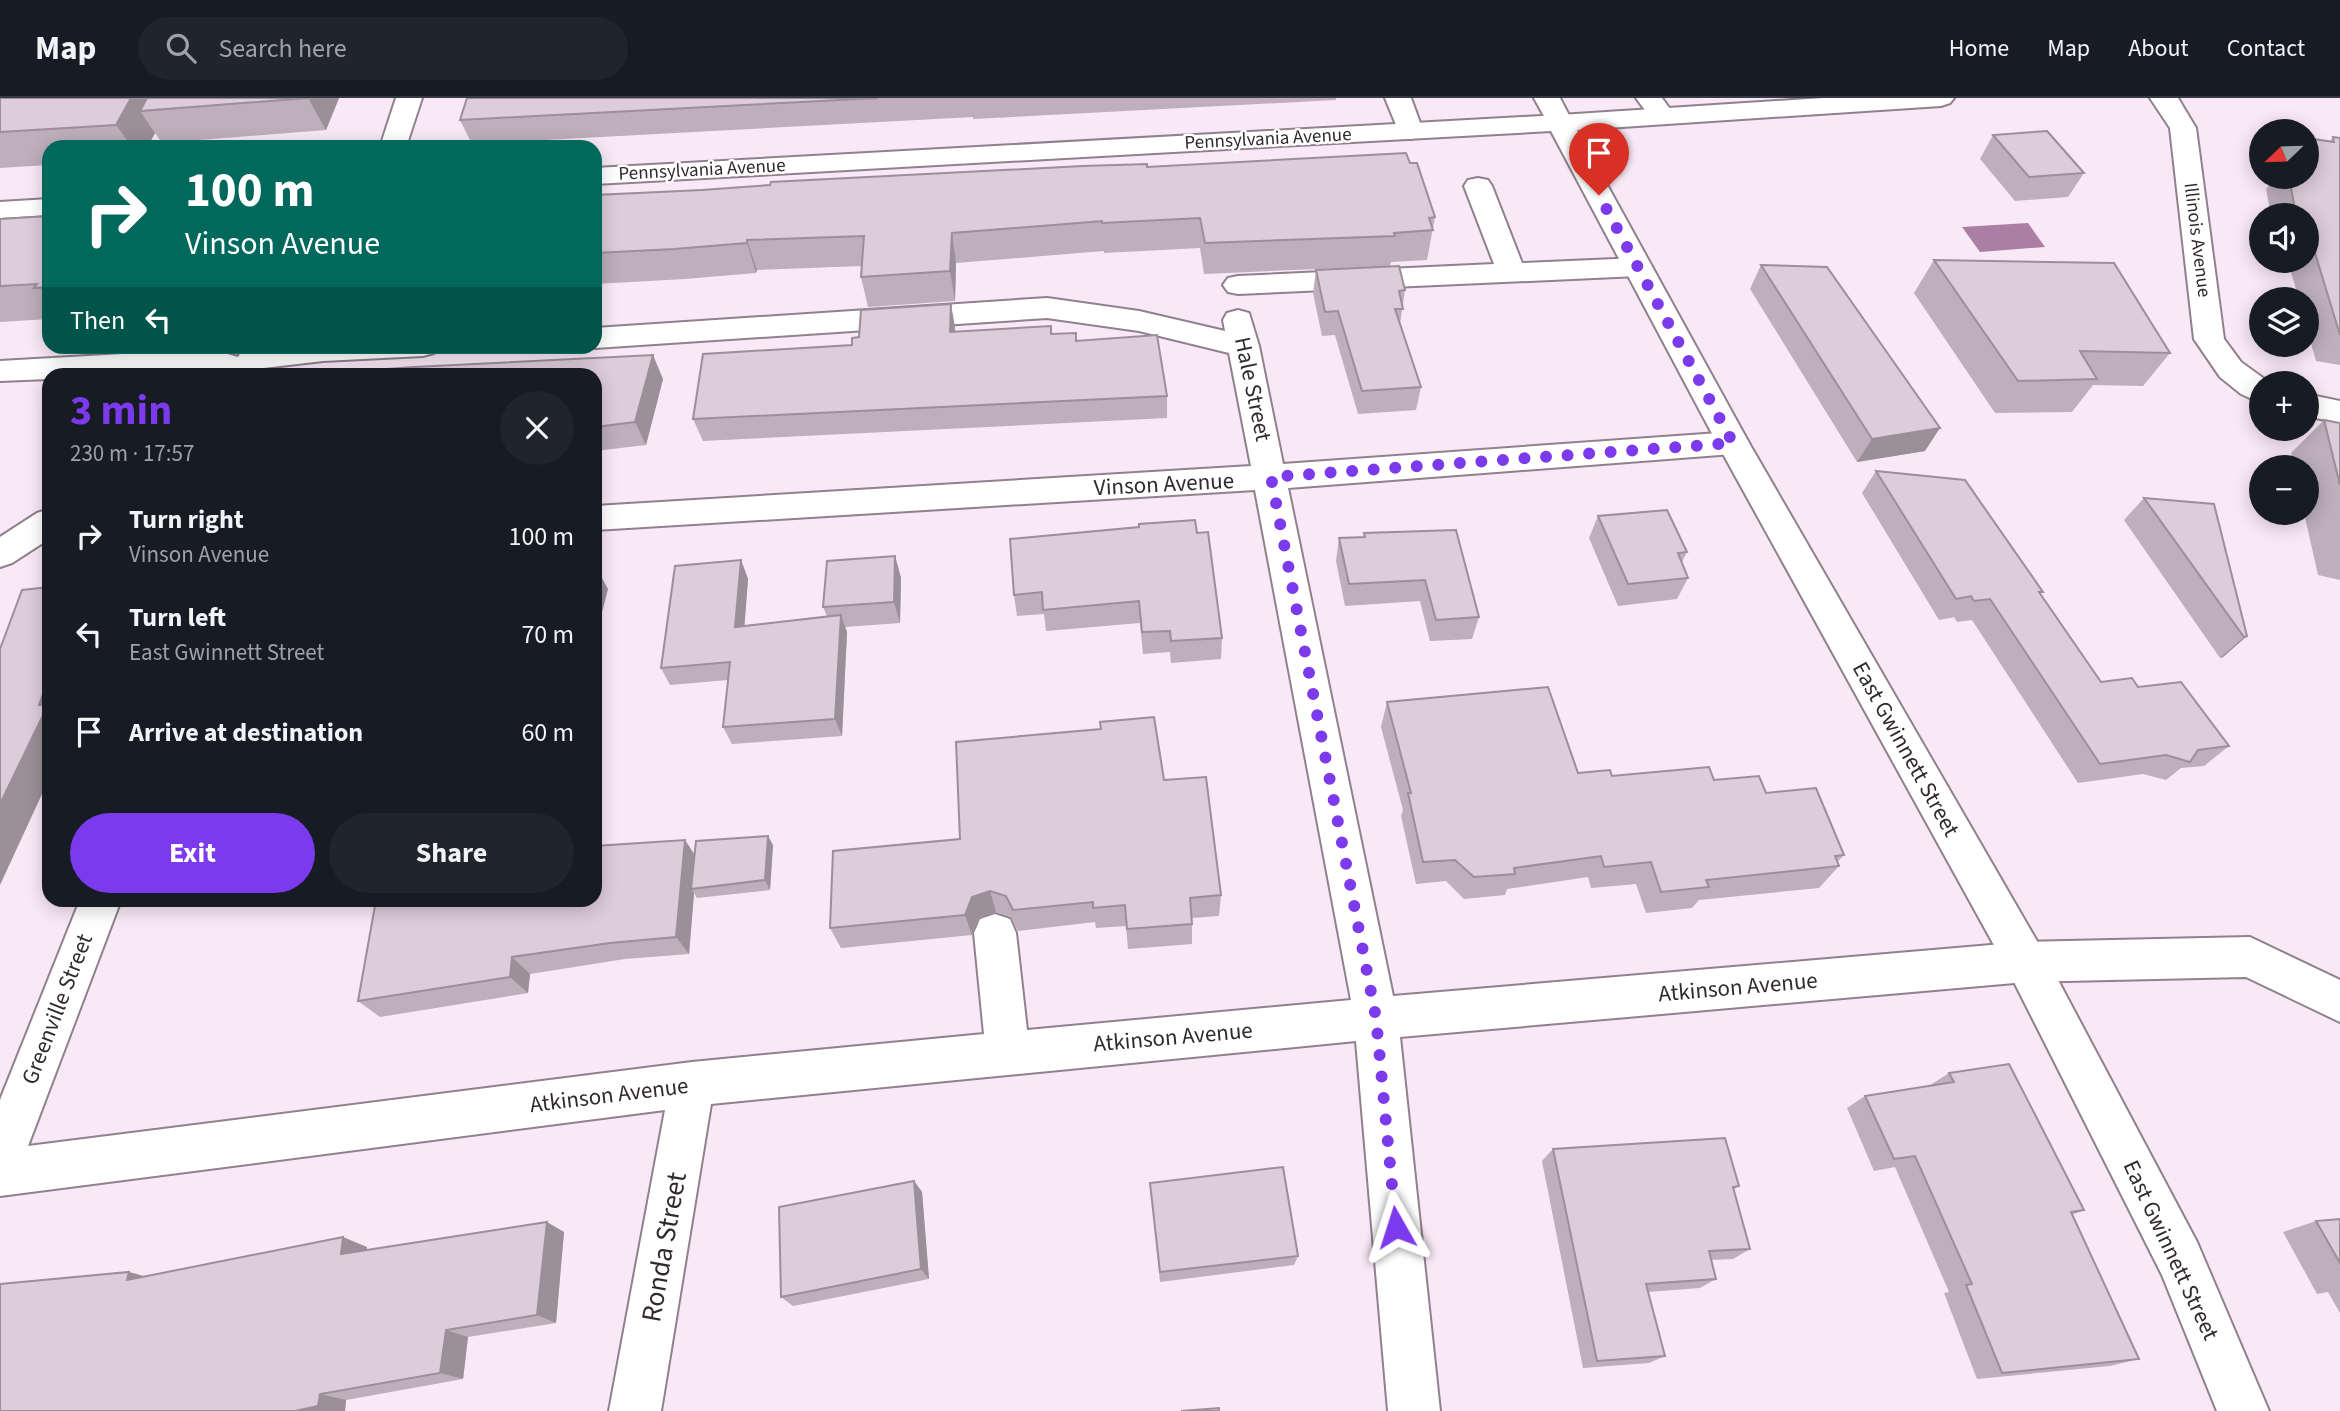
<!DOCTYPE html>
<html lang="en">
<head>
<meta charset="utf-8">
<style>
  :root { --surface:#171b24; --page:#20242c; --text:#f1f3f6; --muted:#9ea1a6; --line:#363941; --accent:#7c3aed }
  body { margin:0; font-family:"Source Sans 3",sans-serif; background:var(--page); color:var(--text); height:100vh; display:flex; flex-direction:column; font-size:26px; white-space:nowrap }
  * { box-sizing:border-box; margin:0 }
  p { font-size:23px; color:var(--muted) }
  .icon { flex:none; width:38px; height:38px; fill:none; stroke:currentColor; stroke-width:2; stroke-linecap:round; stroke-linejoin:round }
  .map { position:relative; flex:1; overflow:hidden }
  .drawer { position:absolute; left:42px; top:270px; width:560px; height:539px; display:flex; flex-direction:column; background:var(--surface); border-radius:21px; box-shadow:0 4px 18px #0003 }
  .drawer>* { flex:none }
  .guide { position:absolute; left:42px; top:42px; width:560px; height:214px; border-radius:21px; box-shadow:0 4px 18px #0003; background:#00695c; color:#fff; overflow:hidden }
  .needle { width:46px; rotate:247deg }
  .controls { position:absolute; left:2249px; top:21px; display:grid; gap:14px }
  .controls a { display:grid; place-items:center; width:70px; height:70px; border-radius:50%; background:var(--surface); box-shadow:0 4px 18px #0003; font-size:35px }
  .pin { position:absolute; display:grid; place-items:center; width:60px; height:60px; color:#fff; margin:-72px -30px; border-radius:50% 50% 50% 0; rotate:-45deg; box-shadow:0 0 7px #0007 }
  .pin .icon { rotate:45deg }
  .me { position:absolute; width:77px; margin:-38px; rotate:354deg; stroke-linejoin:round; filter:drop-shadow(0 0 5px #0008) }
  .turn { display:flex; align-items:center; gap:24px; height:147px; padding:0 28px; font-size:32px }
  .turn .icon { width:91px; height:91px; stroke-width:2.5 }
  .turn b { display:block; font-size:49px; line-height:60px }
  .then { display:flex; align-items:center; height:66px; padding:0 28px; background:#0003; gap:14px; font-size:26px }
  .round { display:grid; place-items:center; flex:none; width:74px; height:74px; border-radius:37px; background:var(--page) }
  .head { display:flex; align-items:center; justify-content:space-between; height:119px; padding:0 28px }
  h1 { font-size:42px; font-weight:700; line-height:52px; color:var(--accent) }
  .cta { display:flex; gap:14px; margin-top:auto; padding:14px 28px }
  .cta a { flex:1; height:80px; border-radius:42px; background:var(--accent); color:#fff; font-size:28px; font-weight:700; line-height:80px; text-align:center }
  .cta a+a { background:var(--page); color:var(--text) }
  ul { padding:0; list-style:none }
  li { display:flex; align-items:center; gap:21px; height:98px; padding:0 28px }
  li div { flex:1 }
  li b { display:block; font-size:26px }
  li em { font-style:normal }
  header { display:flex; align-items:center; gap:42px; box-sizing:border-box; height:98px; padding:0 35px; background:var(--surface); border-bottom:2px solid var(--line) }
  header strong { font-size:33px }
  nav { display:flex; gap:38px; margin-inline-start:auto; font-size:24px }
  .search { width:490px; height:63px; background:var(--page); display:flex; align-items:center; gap:18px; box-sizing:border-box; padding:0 24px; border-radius:38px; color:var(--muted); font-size:26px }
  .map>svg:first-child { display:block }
</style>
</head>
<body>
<header>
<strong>Map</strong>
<div class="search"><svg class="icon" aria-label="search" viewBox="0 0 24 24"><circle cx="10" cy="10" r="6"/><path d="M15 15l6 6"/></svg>Search here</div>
<nav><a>Home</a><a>Map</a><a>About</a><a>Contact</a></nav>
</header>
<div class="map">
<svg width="2340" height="1313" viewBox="0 0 2340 1313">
  <rect width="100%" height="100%" fill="#f9e8f5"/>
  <polygon fill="#ab7ea3" points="2028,125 2045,149 1980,154 1962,129"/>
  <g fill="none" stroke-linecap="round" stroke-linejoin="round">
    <defs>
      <g id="minor">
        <polygon points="396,0 422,0 406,49 380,49"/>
        <polygon points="1385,0 1411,0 1423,33 1419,39 1410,41 1401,39"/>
        <polygon points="1534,0 1560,0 1573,25 1569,31 1560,33 1551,31"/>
        <polygon points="1636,0 1662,0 1675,18 1671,23 1662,26 1653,23"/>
        <polygon points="2150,0 2178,0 2196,30 2224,241 2241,264 2270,285 2261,285 2261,305 2241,296 2220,279 2194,241 2170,30"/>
        <polygon points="1478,80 1488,82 1492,88 1522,165 1638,160 1648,163 1652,169 1648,175 1638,178 1238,196 1228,194 1223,187 1228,180 1238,178 1494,166 1464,88 1468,82"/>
        <polygon points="1047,200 1139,213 1225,233 1223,222 1227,215 1238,212 1249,215 1259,248 1283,366 1733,334 1744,337 1749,345 1744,353 1733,356 1288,390 1393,898 2026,844 2250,839 2340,882 2340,924 2246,879 2026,884 1400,939 1440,1313 1388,1313 1356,943 711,1006 661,1313 609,1313 665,1012 0,1098 0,1002 80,802 121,802 28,1048 692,964 984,936 974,835 980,821 995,816 1010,821 1016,835 1027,932 1351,902 1255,392 595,432 595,408 1251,368 1229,255 1139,233 1047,220 595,250 590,248 595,248 595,230"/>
        <polygon points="272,248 438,248 434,255 423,258 323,263 255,271 251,276 226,276 209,271 120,276 49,276 49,281 0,283 0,263 210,251 238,259 241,254"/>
        <polygon points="2306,296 2340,303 2340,325 2306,318"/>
        <polygon points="49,411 49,441 12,465 0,469 0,439 37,415"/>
      </g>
      <g id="major">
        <polygon points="1823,0 1954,0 1950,5 1941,8 1577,32 1749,345 2041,850 2197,1144 2269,1313 2217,1313 2162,1177 2011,878 1717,345 1551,33 595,86 595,70 1560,17"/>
        <polygon points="49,101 49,117 0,120 0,104"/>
      </g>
    </defs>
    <use href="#minor" stroke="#90818d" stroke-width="4"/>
    <use href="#major" stroke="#90818d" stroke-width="4"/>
    <use href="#minor" fill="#fff" fill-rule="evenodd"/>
    <use href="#major" fill="#fff" fill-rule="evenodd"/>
  </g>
  <g fill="#beafbb">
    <polygon points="0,0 339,0 326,32 162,45 155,35 147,49 49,49 49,67 0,70"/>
    <polygon points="467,0 1336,0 1336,2 973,21 973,19 472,46 460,22"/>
    <polygon points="1993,37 2084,75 2068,99 2015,103 1980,61"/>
    <polygon points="2333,39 2340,40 2340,267 2316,263 2306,228 2306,201 2299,201 2290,171 2280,169 2279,163 2306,163 2306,117 2271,117 2266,91 2276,79 2306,79"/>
    <polygon points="1410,65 1435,119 1427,162 1391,164 1390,168 1405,192 1400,226 1421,289 1416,312 1358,316 1335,237 1322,238 1313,195 1316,172 1387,168 1204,176 1200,150 1104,155 1104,153 956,165 955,203 868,209 861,179 862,168 757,172 756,175 685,181 595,186 595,97 1147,69"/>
    <polygon points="49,118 49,221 0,224 0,121"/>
    <polygon points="1934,162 2170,255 2143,288 2093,287 2072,314 1995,315 1914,195"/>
    <polygon points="1761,167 1925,353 1857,364 1750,191"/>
    <polygon points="951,206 954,233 1052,236 1076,243 1167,298 1167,320 703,343 693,321 852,247 859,239"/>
    <polygon points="595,276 663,281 646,347 595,353"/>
    <polygon points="2324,322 2340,325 2340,482 2318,477 2304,415 2306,415 2306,369 2294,369 2291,355"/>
    <polygon points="1876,373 2043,494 2040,496 2101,584 2138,589 2229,648 2204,668 2181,670 2166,682 2143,676 2078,685 1972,522 1957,524 1954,519 1939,522 1862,395"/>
    <polygon points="2144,400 2247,538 2223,559 2220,560 2124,422"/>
    <polygon points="1598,418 1687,454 1682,464 1688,480 1677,501 1618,508 1589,440"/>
    <polygon points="1197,435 1222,540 1221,561 1171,565 1170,554 1143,556 1140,525 1046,533 1044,516 1017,518 1014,497"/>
    <polygon points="1364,435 1479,519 1472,541 1430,543 1420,503 1345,508 1336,463 1339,440 1363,439"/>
    <polygon points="895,458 901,480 900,525 845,529 847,534 842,638 732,646 723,629 728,582 670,587 661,570 741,462 748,481 744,528 827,518 823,509"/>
    <polygon points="1387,604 1578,675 1612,678 1714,682 1766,695 1844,757 1837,764 1839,768 1819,790 1699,802 1692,810 1646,815 1636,786 1591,790 1588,779 1507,791 1505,797 1464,801 1446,783 1416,786 1401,718 1403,712 1381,629"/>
    <polygon points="1100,624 1164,682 1221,797 1219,818 1192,820 1192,846 1128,851 1126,828 1096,830 1095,824 1018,833 1011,819 996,814 978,820 972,837 841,850 830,830 960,741 1101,631"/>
    <polygon points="685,742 695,757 773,747 770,792 697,800 694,795 689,856 625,861 530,876 528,895 380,919 358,903 595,802"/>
    <polygon points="1949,975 2084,1112 2072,1117 2139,1261 2110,1268 1977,1281 1944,1195 1949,1194 1895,1069 1874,1073 1847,1010 1865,998 1929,988"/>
    <polygon points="1553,1051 1739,1088 1733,1092 1750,1151 1733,1161 1711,1162 1716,1181 1700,1190 1648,1194 1665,1258 1649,1265 1583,1270 1542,1063"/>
    <polygon points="914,1083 922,1094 929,1181 793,1208 781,1199"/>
    <polygon points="1150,1085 1298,1158 1294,1167 1160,1184"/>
    <polygon points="2340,1121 2340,1215 2328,1194 2317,1196 2283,1134 2316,1123"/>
    <polygon points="564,1134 556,1225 468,1239 463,1281 346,1302 345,1313 129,1174 144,1178 367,1149 367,1152"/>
  </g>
  <g fill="#9b8f98">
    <polygon points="131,0 166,0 140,13 155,35 147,49 132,49 116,27"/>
    <polygon points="308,0 339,0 326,32"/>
    <polygon points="952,135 956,165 955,203 950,173"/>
    <polygon points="747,142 757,172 756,175 747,145"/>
    <polygon points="951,206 955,229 954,257 950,234"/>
    <polygon points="653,257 663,281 646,347 635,324"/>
    <polygon points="1940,330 1925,353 1857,364 1872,341"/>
    <polygon points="895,458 901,480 900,525 894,504"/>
    <polygon points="741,462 748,481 743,547 735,529"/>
    <polygon points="596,469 608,491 595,542 595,472"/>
    <polygon points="841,517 847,534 842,638 835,621"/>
    <polygon points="2247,538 2223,559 2220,560 2244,539"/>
    <polygon points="49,579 49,681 0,787 0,706"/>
    <polygon points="768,738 773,747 770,792 765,782"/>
    <polygon points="685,742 697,761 691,791 694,795 689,856 676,839"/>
    <polygon points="990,793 996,814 978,820 972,837 965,817 972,799"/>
    <polygon points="512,859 530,876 528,895 510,879"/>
    <polygon points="914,1083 922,1094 929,1181 921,1171"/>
    <polygon points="547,1124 564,1134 556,1225 537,1217"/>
    <polygon points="343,1139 367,1149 365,1166 341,1156"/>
    <polygon points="129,1174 160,1183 127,1182"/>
    <polygon points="446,1232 468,1239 463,1281 440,1275"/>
    <polygon points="320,1296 346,1302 345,1313 295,1313"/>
  </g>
  <g fill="#ddccd9" stroke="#9b8f98" stroke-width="2">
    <polygon points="0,0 131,0 116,27 0,34"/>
    <polygon points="147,0 308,0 140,13"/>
    <polygon points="467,0 878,0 460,22"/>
    <polygon points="2047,33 2084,75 2029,79 1993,37"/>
    <polygon points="2333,39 2340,40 2340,237 2312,145 2306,144 2306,117 2296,117 2289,79 2306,79 2306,40 2334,44"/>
    <polygon points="1406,55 1410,65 1417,65 1435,119 1429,120 1433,132 1394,135 1395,138 1205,145 1200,120 1102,125 1102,123 952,135 950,173 861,179 864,138 747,142 747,145 674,151 595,155 595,97 702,92 770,87 771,84 1083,68 1147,66 1147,69"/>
    <polygon points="49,118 49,189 34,190 37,186 0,188 0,121"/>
    <polygon points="1934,162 2114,165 2170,255 2080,253 2097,281 2018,283"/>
    <polygon points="1761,167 1827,169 1940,330 1872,341"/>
    <polygon points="1399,168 1405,192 1399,193 1403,211 1395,211 1421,289 1362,293 1338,213 1325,214 1316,172"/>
    <polygon points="951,206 950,234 1051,228 1051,236 1076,235 1076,243 1157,237 1167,298 693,321 703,256 852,247 852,240 859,239 861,212"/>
    <polygon points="653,257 635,324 595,329 595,276 347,276 348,274 414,269"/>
    <polygon points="2324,322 2340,325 2340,387"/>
    <polygon points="1876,373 1965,382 2043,494 2039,494 2101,584 2132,580 2138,589 2181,584 2229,648 2198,652 2190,664 2166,657 2100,666 1990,501 1974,503 1971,498 1956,501"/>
    <polygon points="2144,400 2214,406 2247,538 2244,539"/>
    <polygon points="1667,412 1687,454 1678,455 1688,480 1628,486 1598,418"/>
    <polygon points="1195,422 1197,435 1208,434 1222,540 1171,543 1170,533 1142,534 1139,503 1043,512 1042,494 1014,497 1010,441 1139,429 1139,426"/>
    <polygon points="1456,432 1479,519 1436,522 1425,482 1349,486 1339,440 1365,439 1364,435"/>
    <polygon points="895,458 894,504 823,509 827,463"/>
    <polygon points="741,462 735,529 841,517 835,621 723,629 730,564 661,570 675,468"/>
    <polygon points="49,489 49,579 39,607 48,607 0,706 0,551 22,492"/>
    <polygon points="1548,589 1578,675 1610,672 1612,678 1709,669 1714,682 1759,678 1766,695 1816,690 1844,757 1835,758 1839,768 1706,782 1709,789 1661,794 1651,764 1604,769 1601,758 1514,770 1515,776 1474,779 1455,762 1423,764 1408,695 1411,695 1387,604"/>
    <polygon points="1154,619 1164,682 1206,679 1221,797 1190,800 1192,826 1127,831 1125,807 1093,810 1093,804 1013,812 1006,798 990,793 972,799 965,817 830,830 833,753 960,741 956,644 1101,631 1100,624"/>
    <polygon points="768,738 765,782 691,791 696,743"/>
    <polygon points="685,742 676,839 610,845 512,859 510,879 358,903 376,802 595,802 595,748"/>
    <polygon points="2009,966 2084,1112 2071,1114 2139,1261 2002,1275 1966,1187 1972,1186 1915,1058 1894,1061 1865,998 1954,984 1949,975"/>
    <polygon points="1725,1040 1739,1088 1733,1089 1750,1151 1709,1153 1716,1181 1646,1186 1665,1258 1597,1263 1553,1051"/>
    <polygon points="1283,1069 1298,1158 1160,1174 1150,1085"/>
    <polygon points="914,1083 921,1171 781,1199 779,1109"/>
    <polygon points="2340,1121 2340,1165 2316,1123"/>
    <polygon points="547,1124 537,1217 446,1232 440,1275 320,1296 318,1308 295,1313 0,1313 0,1186 129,1174 127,1182 343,1139 341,1156"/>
    <polygon points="1219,1310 1219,1313 1181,1313"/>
  </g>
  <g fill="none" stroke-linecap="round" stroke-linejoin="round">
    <polyline stroke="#7c3aed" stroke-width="12" stroke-dasharray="0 21.6" points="1396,1129 1376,920 1271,379 1733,345 1599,97"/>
  </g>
  <g text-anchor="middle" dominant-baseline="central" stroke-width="5" stroke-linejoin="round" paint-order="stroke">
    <g font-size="19" fill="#302a2f" stroke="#fff">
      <text transform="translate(1268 41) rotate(-3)">Pennsylvania Avenue</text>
      <text transform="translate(702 72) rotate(-3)">Pennsylvania Avenue</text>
      <text transform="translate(2197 142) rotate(83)">Illinois Avenue</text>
    </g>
    <g font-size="23" fill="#302a2f" stroke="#fff">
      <text transform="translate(1253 291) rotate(78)">Hale Street</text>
      <text transform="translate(1164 386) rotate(-3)">Vinson Avenue</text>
      <text transform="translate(1906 651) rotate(61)">East Gwinnett Street</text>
      <text transform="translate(1738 889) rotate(-5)">Atkinson Avenue</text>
      <text transform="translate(57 911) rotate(-69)">Greenville Street</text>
      <text transform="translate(1173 939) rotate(-5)">Atkinson Avenue</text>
      <text transform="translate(609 997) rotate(-7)">Atkinson Avenue</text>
      <text transform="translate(2171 1152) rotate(65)">East Gwinnett Street</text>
    </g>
    <g font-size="28" fill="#302a2f" stroke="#fff">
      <text transform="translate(664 1149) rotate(-80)">Ronda Street</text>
    </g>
  </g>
</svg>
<div class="controls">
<a><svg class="needle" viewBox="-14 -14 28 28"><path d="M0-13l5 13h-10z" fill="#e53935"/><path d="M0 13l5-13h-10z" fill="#9ea1a6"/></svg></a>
<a><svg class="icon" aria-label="sound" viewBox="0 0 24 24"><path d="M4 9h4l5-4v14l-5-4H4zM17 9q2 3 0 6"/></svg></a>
<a><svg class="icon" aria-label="layers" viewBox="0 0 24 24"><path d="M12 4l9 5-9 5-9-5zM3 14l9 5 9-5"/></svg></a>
<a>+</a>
<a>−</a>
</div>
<div class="pin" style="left:1599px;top:97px;background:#d93025"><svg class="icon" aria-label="arrive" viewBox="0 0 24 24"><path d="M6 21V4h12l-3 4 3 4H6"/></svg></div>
<svg class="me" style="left:1396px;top:1129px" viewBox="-20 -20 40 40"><path d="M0-17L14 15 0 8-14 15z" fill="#7c3aed" stroke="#fff" stroke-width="4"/></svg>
<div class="guide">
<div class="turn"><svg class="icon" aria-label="right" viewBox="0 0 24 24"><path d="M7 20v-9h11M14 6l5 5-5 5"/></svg><div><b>100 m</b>Vinson Avenue</div></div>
<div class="then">Then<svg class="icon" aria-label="left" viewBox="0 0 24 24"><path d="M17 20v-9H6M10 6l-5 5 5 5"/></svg></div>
</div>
<section class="drawer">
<div class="head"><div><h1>3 min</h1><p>230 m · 17:57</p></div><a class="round"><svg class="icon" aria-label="close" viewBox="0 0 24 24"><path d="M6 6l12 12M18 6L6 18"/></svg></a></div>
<ul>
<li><svg class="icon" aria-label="right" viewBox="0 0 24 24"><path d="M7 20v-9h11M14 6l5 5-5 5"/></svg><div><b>Turn right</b><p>Vinson Avenue</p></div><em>100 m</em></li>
<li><svg class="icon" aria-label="left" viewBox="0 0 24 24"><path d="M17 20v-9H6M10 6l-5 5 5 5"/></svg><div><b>Turn left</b><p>East Gwinnett Street</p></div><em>70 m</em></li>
<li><svg class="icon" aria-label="arrive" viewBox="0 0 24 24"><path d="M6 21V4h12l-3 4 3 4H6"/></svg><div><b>Arrive at destination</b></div><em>60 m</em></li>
</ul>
<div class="cta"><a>Exit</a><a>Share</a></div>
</section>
</div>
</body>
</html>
